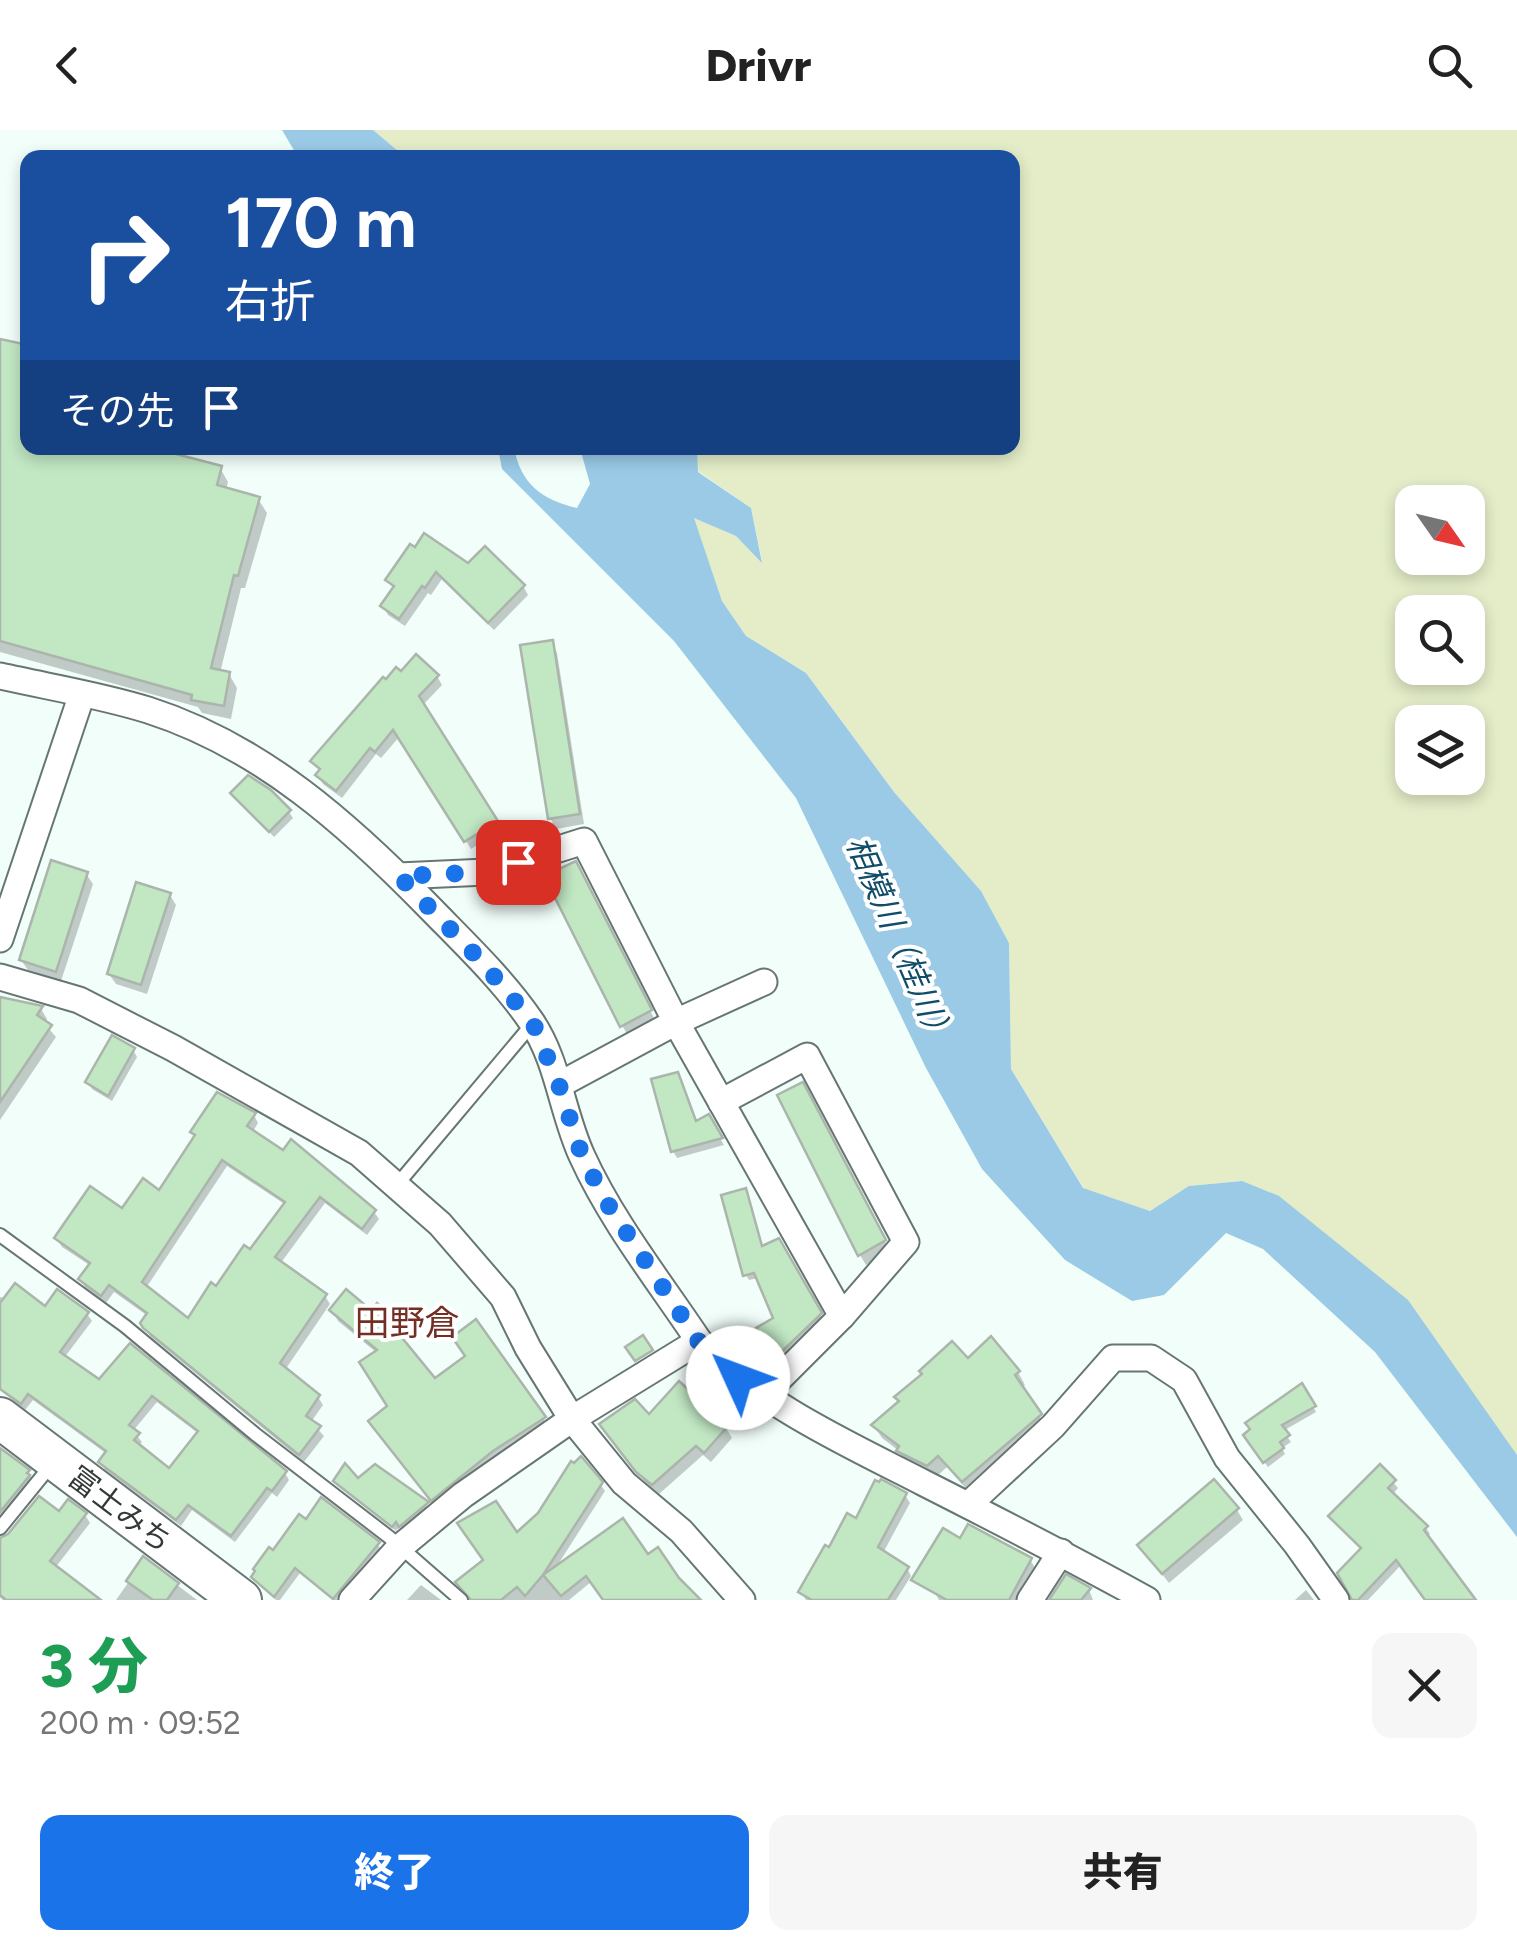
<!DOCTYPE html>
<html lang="ja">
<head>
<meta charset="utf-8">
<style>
  :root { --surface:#fff; --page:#f6f6f6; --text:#222; --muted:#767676; --accent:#1a73e8 }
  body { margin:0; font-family:Figtree,"Noto Sans JP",sans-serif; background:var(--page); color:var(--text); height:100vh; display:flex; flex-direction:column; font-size:38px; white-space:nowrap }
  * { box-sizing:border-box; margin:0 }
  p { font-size:32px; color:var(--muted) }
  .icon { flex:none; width:55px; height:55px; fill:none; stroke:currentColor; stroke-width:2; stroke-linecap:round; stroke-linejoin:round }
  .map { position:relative; height:1470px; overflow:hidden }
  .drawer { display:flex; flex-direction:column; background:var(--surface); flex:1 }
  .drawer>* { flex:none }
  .guide { position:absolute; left:20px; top:20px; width:1000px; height:305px; border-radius:20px; box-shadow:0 5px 15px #0003; background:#1a4fa0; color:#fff; overflow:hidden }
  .needle { width:65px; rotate:124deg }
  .buttons { position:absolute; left:1395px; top:355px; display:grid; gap:20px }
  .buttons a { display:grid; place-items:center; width:90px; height:90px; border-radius:20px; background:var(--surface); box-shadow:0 5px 15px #0003; font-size:50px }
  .pin { position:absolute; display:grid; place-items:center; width:85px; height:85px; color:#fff; margin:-42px; border-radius:20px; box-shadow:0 5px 15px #0006 }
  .me { position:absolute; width:110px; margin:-55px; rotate:313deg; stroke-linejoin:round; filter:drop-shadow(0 0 8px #0008) }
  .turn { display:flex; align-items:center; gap:35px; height:210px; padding:0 40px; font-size:45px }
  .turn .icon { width:130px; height:130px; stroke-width:2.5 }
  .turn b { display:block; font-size:70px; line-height:85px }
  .then { display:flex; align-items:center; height:95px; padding:0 40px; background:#0003; gap:20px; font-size:38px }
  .round { display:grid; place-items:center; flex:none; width:105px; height:105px; border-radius:20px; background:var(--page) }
  .overview { display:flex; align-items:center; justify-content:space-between; height:170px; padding:0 40px }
  h1 { font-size:60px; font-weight:800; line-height:75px; color:#1e9e55 }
  .primary-button { display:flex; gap:20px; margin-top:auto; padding:20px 40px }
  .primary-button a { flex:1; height:115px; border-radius:20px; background:var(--accent); color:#fff; font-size:40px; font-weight:800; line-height:115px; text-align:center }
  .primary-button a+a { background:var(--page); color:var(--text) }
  header { display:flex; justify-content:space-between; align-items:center; height:130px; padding:0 40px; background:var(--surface); font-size:45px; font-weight:800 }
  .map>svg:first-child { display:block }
</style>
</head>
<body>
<header><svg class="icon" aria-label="back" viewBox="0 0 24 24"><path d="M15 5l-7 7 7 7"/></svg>Drivr<svg class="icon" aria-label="search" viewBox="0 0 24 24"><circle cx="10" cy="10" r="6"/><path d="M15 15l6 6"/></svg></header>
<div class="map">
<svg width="1517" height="1470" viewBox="0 0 1517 1470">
  <rect width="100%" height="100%" fill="#f1fefa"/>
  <path fill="#e4edc8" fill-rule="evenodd" d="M 373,0 L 1517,0 L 1517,1325 L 1242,1051 L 1190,1056 L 1150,1081 L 1084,1059 L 1011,939 L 1009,813 L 981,761 L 894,662 L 806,543 L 746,506 L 722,471 L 693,387 L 736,406 L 762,431 L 751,378 L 698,341 L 697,318 L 1012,318 L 1012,28 L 405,28 ZM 1412,372 L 1468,372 L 1468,428 L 1412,428 ZM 1412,482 L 1468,482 L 1468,538 L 1412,538 ZM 1412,592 L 1468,592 L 1468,648 L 1412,648 Z"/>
  <g fill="#9acae6">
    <polygon points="282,0 373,0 405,27 298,27"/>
    <path d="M 498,318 L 514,318 C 521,354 542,370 577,378 L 590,354 L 580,318 L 697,318 L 698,342 L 751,378 L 762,433 L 736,406 L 694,388 L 722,471 L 746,506 L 806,543 L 894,662 L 981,761 L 1009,813 L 1011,939 L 1083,1058 L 1150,1081 L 1189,1056 L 1242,1051 L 1279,1066 L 1408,1170 L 1517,1325 L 1517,1407 L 1375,1222 L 1263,1119 L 1226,1103 L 1164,1165 L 1132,1171 L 1065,1130 L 982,1039 L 926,938 L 796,668 L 674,511 L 502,339 Z"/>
  </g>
  <g fill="#0003" fill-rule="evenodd">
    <polygon points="0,293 28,318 145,318 220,338 228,352 226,360 258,369 267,383 245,458 241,458 220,543 229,544 237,558 231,589 202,583 198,577 0,522"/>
    <polygon points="468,436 523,456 528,465 494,500 442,449 431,465 428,463 405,496 388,485 383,476 394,460 388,450"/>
    <polygon points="551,513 557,523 584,694 556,699 550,688"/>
    <polygon points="437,546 442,555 422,576 501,700 471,719 400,606 381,628 376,624 342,668 323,654 318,645 321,642 313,632 386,552"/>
    <polygon points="233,664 289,682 293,688 274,707"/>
    <polygon points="86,744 93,754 61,851 28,840 21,830"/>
    <polygon points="581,744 656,892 628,906 622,895"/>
    <polygon points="170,765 176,775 147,864 116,854 109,844"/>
    <polygon points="0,871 41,879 47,889 44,893 56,907 0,990"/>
    <polygon points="133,920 137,927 112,971 92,959 88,952"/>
    <polygon points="802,956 890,1121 866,1135 860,1125"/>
    <path d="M 254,985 L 258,993 L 252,1003 L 374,1082 L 379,1089 L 367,1105 L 325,1073 L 280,1134 L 325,1166 L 330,1174 L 285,1240 L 318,1267 L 323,1275 L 311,1292 L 324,1306 L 304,1332 L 150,1206 L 143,1193 L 148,1186 L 114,1162 L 106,1173 L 85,1157 L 81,1150 L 91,1136 L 62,1117 L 57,1109 L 160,1064 L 196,1008 L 193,1002 ZM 227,1036 L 286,1075 L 250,1123 L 188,1191 L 146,1158 Z"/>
    <polygon points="708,988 724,1015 677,1028 673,1021"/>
    <polygon points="748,1066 763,1119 778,1111 823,1190 775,1237 758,1206 776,1190 759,1148 749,1150 746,1145"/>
    <path d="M 0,1167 L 45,1179 L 87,1184 L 92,1191 L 64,1228 L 99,1253 L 130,1217 L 285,1343 L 289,1350 L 277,1367 L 272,1363 L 235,1412 L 192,1380 L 181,1396 L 105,1340 L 101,1332 L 107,1324 L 33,1270 L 25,1280 L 0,1260 ZM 157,1272 L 199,1304 L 169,1341 L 138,1317 L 142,1312 L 133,1301 Z"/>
    <polygon points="332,1180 372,1183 393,1189 399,1199 395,1204 434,1251 467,1227 476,1193 550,1299 438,1379 371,1292 390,1277 377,1223 338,1191"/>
    <polygon points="968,1232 1018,1242 1025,1255 1021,1258 1047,1298 970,1363 947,1337 935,1348 906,1333 899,1321 882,1308 874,1296"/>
    <polygon points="1301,1256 1316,1282 1283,1301 1291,1312 1282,1318 1285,1324 1268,1337 1249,1311"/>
    <polygon points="649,1288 726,1298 732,1308 711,1332 703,1325 659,1364 645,1352 608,1305"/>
    <polygon points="0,1321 28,1342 32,1349 0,1396"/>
    <polygon points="375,1337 430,1379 404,1401 400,1396 396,1401 336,1351 358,1352"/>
    <polygon points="1380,1337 1398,1358 1392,1365 1426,1398 1430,1404 1427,1408 1472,1470 1427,1470 1401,1435 1368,1470 1354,1470 1362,1420 1331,1386"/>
    <polygon points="600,1354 605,1361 555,1439 648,1428 697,1470 605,1470 591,1452 569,1470 472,1470 517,1406"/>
    <polygon points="905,1365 910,1373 883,1423 907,1438 911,1446 896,1470 806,1470 801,1462 830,1421 857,1391"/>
    <polygon points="1237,1380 1243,1390 1169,1453 1140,1416"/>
    <polygon points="59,1385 85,1385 90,1393 55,1438 97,1470 3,1470 0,1467 0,1413"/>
    <polygon points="378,1414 381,1421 341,1470 333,1470 300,1443 280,1470 276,1470 254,1448 274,1424"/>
    <polygon points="144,1430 197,1470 116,1470"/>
    <polygon points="1030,1430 1036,1439 1019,1470 939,1470 934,1461"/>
    <polygon points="421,1455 441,1470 407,1470"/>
    <polygon points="1089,1460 1093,1470 1052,1470"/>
    <polygon points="1306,1460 1314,1470 1295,1470"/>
  </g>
  <g fill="#c1e7c3" stroke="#abb5ab" stroke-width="2.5" fill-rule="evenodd">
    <polygon points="0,209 28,215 28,318 153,318 222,336 217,355 260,367 238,446 234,445 211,538 230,542 224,576 191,570 192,565 0,511"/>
    <polygon points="424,403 468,433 485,416 525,455 488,493 436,442 425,458 422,456 399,489 380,476 394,456 385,450 410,414 415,417"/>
    <polygon points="553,510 580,684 548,689 520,515"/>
    <polygon points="416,524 439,545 419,566 498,691 464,712 393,600 375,622 370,618 336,661 315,645 320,639 310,631 383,547 386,549 396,537 401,541"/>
    <polygon points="248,645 271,660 291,680 269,702 230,663"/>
    <polygon points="51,730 88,742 56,842 19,830"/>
    <polygon points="576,731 652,880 620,897 544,746"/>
    <polygon points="136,752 171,763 141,855 107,844"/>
    <polygon points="0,867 43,876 37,885 52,895 0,972"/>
    <polygon points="112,905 135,918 108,966 85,952"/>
    <polygon points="678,942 696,991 709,984 723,1008 671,1022 651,949"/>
    <polygon points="803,952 886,1110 858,1126 777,965"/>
    <path d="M 217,962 L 256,983 L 247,996 L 283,1020 L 291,1009 L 376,1080 L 362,1099 L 320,1067 L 275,1127 L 327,1164 L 280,1233 L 320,1265 L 306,1286 L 321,1296 L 299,1325 L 143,1198 L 140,1193 L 147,1183 L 109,1155 L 101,1166 L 78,1149 L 90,1133 L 54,1108 L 90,1056 L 122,1078 L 143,1048 L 159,1060 L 195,1005 L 190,1002 ZM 222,1030 L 285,1072 L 250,1119 L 244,1115 L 216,1156 L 211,1152 L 188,1188 L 142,1152 Z"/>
    <polygon points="746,1058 762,1116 779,1108 822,1183 770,1233 755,1205 759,1203 756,1198 773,1188 754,1143 743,1146 721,1065"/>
    <path d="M 15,1153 L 45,1176 L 57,1159 L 89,1182 L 60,1222 L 99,1249 L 130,1213 L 287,1341 L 272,1361 L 267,1358 L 231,1406 L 188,1375 L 176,1390 L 98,1332 L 106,1321 L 28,1264 L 21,1274 L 0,1259 L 0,1173 ZM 152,1266 L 198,1301 L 169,1338 L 134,1310 L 140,1303 L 129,1295 Z"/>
    <polygon points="346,1159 371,1180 377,1173 395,1188 390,1193 435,1248 465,1226 452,1207 476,1189 546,1287 493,1321 431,1371 368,1291 387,1276 359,1232 377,1220 329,1180"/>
    <polygon points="643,1205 653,1220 635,1231 625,1217"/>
    <polygon points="991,1206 1020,1241 1015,1245 1042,1284 962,1352 938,1326 927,1336 896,1321 899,1316 871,1295 899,1271 894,1267 922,1244 919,1241 952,1211 968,1228"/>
    <polygon points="679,1251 728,1296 704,1323 696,1316 652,1355 636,1342 599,1294 635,1269 649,1284"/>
    <polygon points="1302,1253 1316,1276 1282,1295 1290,1305 1280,1312 1284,1318 1263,1333 1243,1305 1250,1299 1245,1293"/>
    <polygon points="0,1318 30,1340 27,1343 30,1345 0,1382"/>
    <polygon points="581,1326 603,1352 543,1445 623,1388 648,1424 658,1417 679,1448 701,1470 603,1470 586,1446 561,1466 543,1445 525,1466 517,1457 501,1470 471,1470 455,1452 483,1430 457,1393 496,1371 517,1402 538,1383 571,1331 574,1333"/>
    <polygon points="345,1333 358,1348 375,1334 429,1372 399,1397 396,1392 392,1397 333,1351"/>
    <polygon points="1380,1334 1396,1350 1388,1358 1428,1396 1424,1400 1476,1470 1425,1470 1396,1430 1358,1470 1352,1470 1337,1443 1361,1418 1328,1386"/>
    <polygon points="881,1349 907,1363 878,1417 909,1437 888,1470 812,1470 798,1462 825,1415 829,1417 847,1383 856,1388 875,1350 879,1352"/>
    <polygon points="1214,1349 1239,1378 1162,1444 1137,1415"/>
    <polygon points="39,1366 59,1381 68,1369 87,1383 50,1431 101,1470 6,1470 0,1465 0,1408 8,1404"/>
    <polygon points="321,1367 380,1412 333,1469 295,1438 274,1467 251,1447 255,1441 253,1439 269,1417 273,1420 299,1384 306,1389"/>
    <polygon points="968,1394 1032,1428 1009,1470 947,1470 911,1450 943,1398 960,1408"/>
    <polygon points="143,1426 179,1453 167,1470 153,1470 126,1451"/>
    <polygon points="1066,1444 1091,1458 1081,1470 1049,1470"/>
  </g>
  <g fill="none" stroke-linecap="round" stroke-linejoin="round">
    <defs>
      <g id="service">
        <polyline points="396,1056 533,893"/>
        <polyline points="0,1105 125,1196 255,1304 389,1407 461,1470"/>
        <polyline points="0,1398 52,1334"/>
      </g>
      <g id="minor">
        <path d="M 0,546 C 49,557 100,565 148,580 C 261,616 349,695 430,778 C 465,814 503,850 531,891 C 558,930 562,983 582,1026 C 612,1092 659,1151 699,1211 C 761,1275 846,1313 924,1353 C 999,1391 1074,1429 1147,1470"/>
        <polyline points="399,746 486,742 584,711 676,892 842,1186 763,1265"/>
        <polyline points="0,809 82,564"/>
        <polyline points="0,847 79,870 173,918 359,1023 440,1094 503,1167 528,1218 572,1289 624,1353 681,1401 742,1470"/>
        <polyline points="559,955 676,892 764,852"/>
        <polyline points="721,972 807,926 906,1112 842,1186"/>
        <polyline points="968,1375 1053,1296 1113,1228 1151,1228 1184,1250 1227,1328 1297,1415 1336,1470"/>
        <polyline points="352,1470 399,1418 463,1365 572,1289 699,1211"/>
        <polyline points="1030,1470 1061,1422"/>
      </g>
      <polyline id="trunk" points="0,1288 241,1470"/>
    </defs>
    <use href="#service" stroke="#677672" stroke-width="16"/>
    <use href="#minor" stroke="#677672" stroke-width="29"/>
    <use href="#trunk" stroke="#677672" stroke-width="44"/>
    <use href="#service" stroke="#fff" stroke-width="12"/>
    <use href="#minor" stroke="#fff" stroke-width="25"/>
    <use href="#trunk" stroke="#fff" stroke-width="40"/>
  </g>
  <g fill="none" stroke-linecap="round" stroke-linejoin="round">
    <polyline stroke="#1a73e8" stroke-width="18" stroke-dasharray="0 32.4" points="518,732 486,742 399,746 482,832 533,893 559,955 582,1026 609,1076 699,1212 738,1248"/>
  </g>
  <g text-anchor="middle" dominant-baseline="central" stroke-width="8" stroke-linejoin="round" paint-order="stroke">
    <g font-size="30" fill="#333937" stroke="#fff">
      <text transform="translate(120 1379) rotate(37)">富士みち</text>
    </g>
    <g font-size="32" font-style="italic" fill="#104d68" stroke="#fff">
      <text transform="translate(900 811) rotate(67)">相模川（桂川）</text>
    </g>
    <g font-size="35" fill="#742f25" stroke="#fff">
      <text x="407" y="1193">田野倉</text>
    </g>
  </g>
</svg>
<div class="buttons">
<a><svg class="needle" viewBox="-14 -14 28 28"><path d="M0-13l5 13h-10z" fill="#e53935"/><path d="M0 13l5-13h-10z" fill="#767676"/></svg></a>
<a><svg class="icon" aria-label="search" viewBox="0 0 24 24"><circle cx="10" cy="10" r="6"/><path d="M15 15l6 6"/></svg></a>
<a><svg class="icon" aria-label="layers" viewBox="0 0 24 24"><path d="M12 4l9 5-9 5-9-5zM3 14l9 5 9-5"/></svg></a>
</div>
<div class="pin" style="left:518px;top:732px;background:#d93025"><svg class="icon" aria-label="arrive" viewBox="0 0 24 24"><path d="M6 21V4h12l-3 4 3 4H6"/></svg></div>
<svg class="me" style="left:738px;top:1248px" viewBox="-20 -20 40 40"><circle r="19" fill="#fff"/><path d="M0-13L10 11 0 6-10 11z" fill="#1a73e8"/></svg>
<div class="guide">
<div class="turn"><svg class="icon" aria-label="right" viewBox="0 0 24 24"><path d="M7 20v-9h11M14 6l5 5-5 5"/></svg><div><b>170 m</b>右折</div></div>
<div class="then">その先<svg class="icon" aria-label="arrive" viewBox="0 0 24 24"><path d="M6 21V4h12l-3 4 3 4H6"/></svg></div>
</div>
</div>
<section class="drawer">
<div class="overview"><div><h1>3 分</h1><p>200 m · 09:52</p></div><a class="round"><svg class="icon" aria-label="close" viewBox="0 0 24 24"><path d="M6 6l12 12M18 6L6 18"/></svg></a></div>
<div class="primary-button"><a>終了</a><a>共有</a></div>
</section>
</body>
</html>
